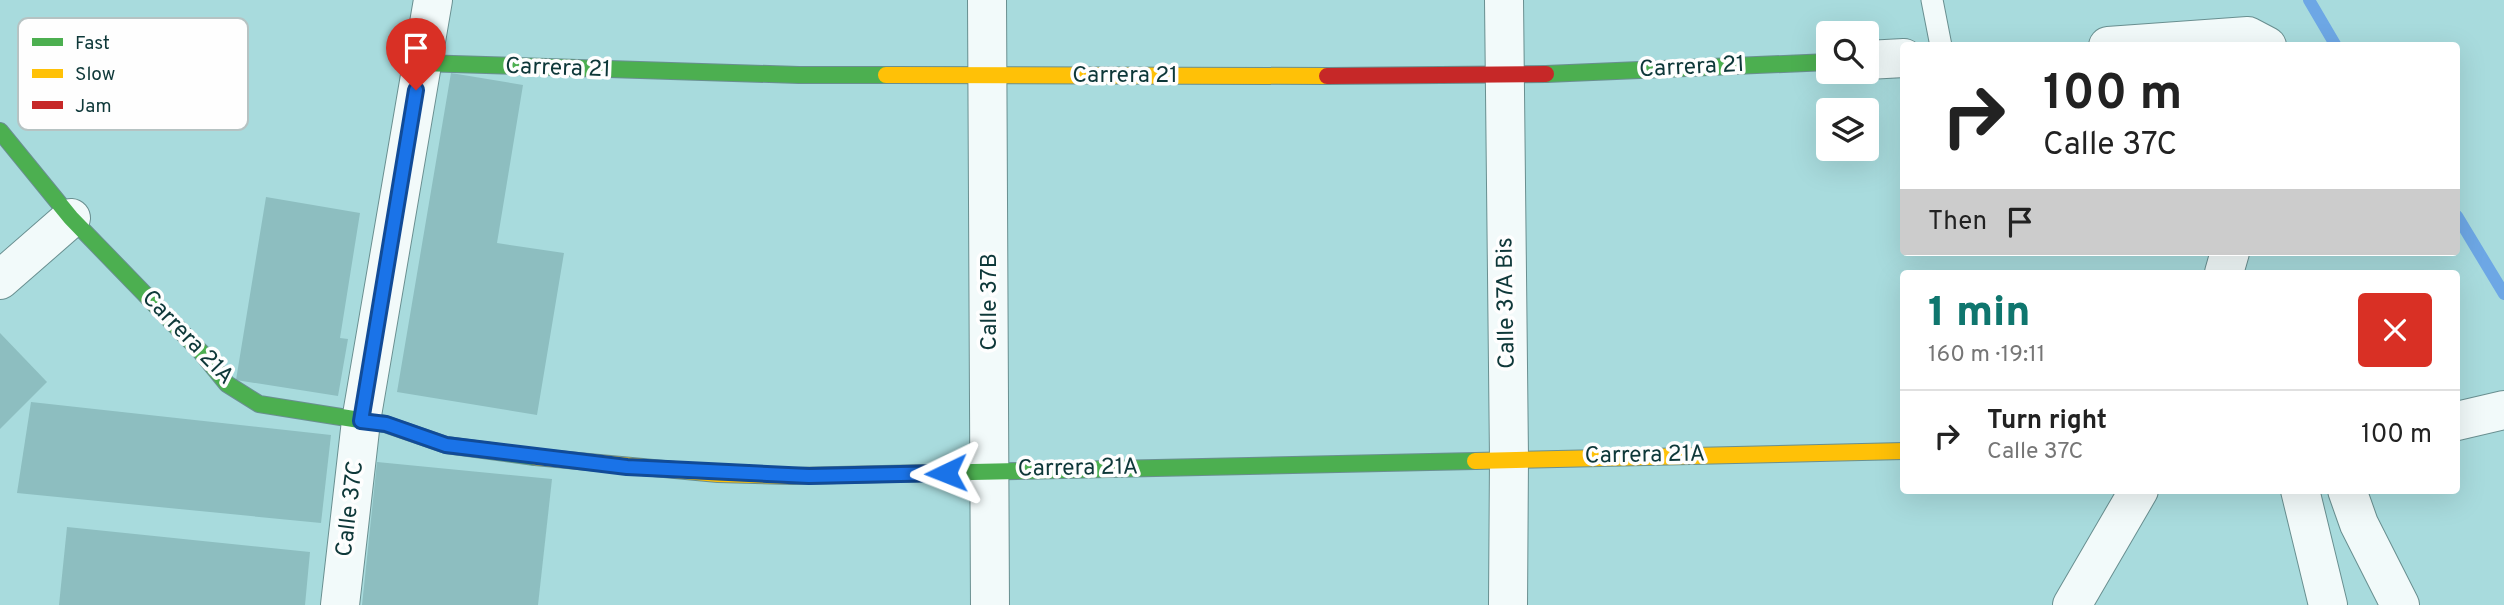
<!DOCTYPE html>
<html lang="en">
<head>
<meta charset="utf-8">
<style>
  :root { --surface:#fff; --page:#f2f2f2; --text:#222; --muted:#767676; --line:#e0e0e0; --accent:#0f766e }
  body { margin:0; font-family:Overpass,sans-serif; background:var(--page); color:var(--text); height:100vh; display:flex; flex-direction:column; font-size:26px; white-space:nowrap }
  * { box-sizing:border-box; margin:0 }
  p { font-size:23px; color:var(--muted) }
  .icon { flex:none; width:38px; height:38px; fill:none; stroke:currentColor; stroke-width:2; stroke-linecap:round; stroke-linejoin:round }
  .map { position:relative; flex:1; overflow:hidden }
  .drawer { position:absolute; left:1900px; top:270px; width:560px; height:224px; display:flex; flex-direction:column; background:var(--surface); border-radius:7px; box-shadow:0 7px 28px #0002 }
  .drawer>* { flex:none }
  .banner { position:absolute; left:1900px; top:42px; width:560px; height:214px; border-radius:7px; box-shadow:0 7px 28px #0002; background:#fff; color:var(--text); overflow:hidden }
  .fabs { position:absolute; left:1816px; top:21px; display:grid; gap:14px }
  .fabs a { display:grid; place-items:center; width:63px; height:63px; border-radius:7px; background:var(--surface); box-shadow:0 7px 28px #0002; font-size:35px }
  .pin { position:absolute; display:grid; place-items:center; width:60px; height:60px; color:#fff; margin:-72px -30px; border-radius:50% 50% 50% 0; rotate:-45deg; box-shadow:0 0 7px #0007 }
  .pin .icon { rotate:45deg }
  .me { position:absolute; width:77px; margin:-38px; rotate:268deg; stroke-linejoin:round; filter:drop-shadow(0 0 5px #0008) }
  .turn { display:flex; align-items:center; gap:24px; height:147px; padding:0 28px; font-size:32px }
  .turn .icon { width:91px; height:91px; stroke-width:2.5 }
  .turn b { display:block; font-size:49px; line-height:60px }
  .then { display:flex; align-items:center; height:66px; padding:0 28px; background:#0003; gap:14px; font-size:26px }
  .round { display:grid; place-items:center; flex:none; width:74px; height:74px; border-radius:7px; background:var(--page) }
  .head { display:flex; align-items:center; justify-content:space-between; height:119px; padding:0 28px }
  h1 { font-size:42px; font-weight:800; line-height:52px; color:var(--accent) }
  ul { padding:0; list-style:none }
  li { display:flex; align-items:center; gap:21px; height:91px; padding:0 28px; border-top:2px solid var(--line) }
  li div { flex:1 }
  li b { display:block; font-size:26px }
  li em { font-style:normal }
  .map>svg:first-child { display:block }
</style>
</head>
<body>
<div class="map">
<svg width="2504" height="605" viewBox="0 0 2504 605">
  <rect width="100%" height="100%" fill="#a8dbdd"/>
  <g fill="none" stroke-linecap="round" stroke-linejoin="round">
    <g stroke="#6da7e5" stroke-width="12">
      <polyline points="2309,0 2336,46"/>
      <polyline points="2457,216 2504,294"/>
    </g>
  </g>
  <g fill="#8dbec0">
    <polygon points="451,73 523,85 497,243 564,253 537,415 397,392"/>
    <polygon points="266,197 360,213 340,338 348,339 338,396 236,380"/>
    <polygon points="0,333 47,382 0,429"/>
    <polygon points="31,402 331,435 321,523 17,493"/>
    <polygon points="377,462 552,479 538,605 362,605"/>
    <polygon points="67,527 310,552 305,605 59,605"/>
  </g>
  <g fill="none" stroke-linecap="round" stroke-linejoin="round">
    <defs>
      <polyline id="lane" points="1932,0 1941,46"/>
      <g id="street">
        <polyline points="987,0 990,605"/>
        <polyline points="1504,0 1509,458 1508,605"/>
        <polyline points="2108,46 2248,36 2267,46"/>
        <polyline points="1867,60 1904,58"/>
        <polyline points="2224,273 2230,252"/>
        <polyline points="0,280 71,218"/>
        <polyline points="2457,421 2504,410"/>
        <polyline points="2300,490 2328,605"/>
        <polyline points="2347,490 2359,524 2400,605"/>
        <polyline points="340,605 361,421 433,0"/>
        <polyline points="2072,605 2139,490"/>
      </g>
      <g id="fast">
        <polyline points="421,63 799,75 886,75"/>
        <polyline points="1546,74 1829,62"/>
        <polyline points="0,131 71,218 201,352 227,384 259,404 385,424 446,445 535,457"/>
        <polyline points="792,476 1475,461"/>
      </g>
      <g id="slow">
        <polyline points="886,75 1327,76"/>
        <polyline points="535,457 718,474 792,476"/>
        <polyline points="1475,461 1904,451"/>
      </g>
      <polyline id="jam" points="1327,76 1546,74"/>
    </defs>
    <use href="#lane" stroke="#698f90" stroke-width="23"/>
    <use href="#street" stroke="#698f90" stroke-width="40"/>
    <use href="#fast" stroke="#698f90" stroke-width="18"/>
    <use href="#slow" stroke="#698f90" stroke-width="18"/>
    <use href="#jam" stroke="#698f90" stroke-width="18"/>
    <use href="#lane" stroke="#f2fafa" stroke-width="21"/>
    <use href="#street" stroke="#f2fafa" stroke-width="38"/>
    <use href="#fast" stroke="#4caf50" stroke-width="16"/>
    <use href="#slow" stroke="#ffc107" stroke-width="16"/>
    <use href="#jam" stroke="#c62828" stroke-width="16"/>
  </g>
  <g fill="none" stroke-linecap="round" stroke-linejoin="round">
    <defs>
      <polyline id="route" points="416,90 361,421 386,424 446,445 627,467 809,476 946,473"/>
    </defs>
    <use href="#route" stroke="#114b97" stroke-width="18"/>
    <use href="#route" stroke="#1a73e8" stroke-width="12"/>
  </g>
  <g text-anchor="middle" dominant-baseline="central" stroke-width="7" stroke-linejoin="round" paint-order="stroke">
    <g font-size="23" fill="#0e3839" stroke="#fefefe">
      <text transform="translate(1692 68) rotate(-3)">Carrera 21</text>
      <text transform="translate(558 69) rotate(2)">Carrera 21</text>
      <text x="1125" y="76">Carrera 21</text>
      <text transform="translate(990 302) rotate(-90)">Calle 37B</text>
      <text transform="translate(1507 303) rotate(-91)">Calle 37A Bis</text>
      <text transform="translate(187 338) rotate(46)">Carrera 21A</text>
      <text transform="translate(1645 456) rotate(-1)">Carrera 21A</text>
      <text transform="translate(1078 469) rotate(-1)">Carrera 21A</text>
      <text transform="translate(351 509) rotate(-83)">Calle 37C</text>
    </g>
  </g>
  <rect x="18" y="18" width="230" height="112" rx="10" fill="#fefefe" stroke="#b6c3c3" stroke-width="2"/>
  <rect x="32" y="38" width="31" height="8" fill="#4caf50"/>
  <rect x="32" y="69" width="31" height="9" fill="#ffc107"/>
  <rect x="32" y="101" width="31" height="8" fill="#c62828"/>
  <g font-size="19" fill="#0e3839">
    <text x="75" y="49">Fast</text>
    <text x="75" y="80">Slow</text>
    <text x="75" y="112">Jam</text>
  </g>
</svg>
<div class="fabs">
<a><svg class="icon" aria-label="search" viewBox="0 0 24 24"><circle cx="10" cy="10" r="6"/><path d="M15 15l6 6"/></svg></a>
<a><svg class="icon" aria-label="layers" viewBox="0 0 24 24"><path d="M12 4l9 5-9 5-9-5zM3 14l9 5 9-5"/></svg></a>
</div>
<div class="pin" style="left:416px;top:90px;background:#d93025"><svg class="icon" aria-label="arrive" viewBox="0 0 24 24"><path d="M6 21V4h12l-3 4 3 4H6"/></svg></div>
<svg class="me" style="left:946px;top:473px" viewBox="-20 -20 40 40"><path d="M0-17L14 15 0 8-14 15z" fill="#1a73e8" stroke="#fff" stroke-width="4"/></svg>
<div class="banner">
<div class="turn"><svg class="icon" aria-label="right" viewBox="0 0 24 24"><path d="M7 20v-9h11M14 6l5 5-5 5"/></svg><div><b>100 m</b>Calle 37C</div></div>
<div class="then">Then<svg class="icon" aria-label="arrive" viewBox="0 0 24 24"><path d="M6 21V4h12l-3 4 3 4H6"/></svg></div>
</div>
<section class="drawer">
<div class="head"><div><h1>1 min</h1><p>160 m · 19:11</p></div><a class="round" style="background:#d93025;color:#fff"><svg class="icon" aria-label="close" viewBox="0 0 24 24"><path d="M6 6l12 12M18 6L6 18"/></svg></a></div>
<ul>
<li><svg class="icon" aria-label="right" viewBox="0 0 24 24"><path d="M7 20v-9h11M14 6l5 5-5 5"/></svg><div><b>Turn right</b><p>Calle 37C</p></div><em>100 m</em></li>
</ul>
</section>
</div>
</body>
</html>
